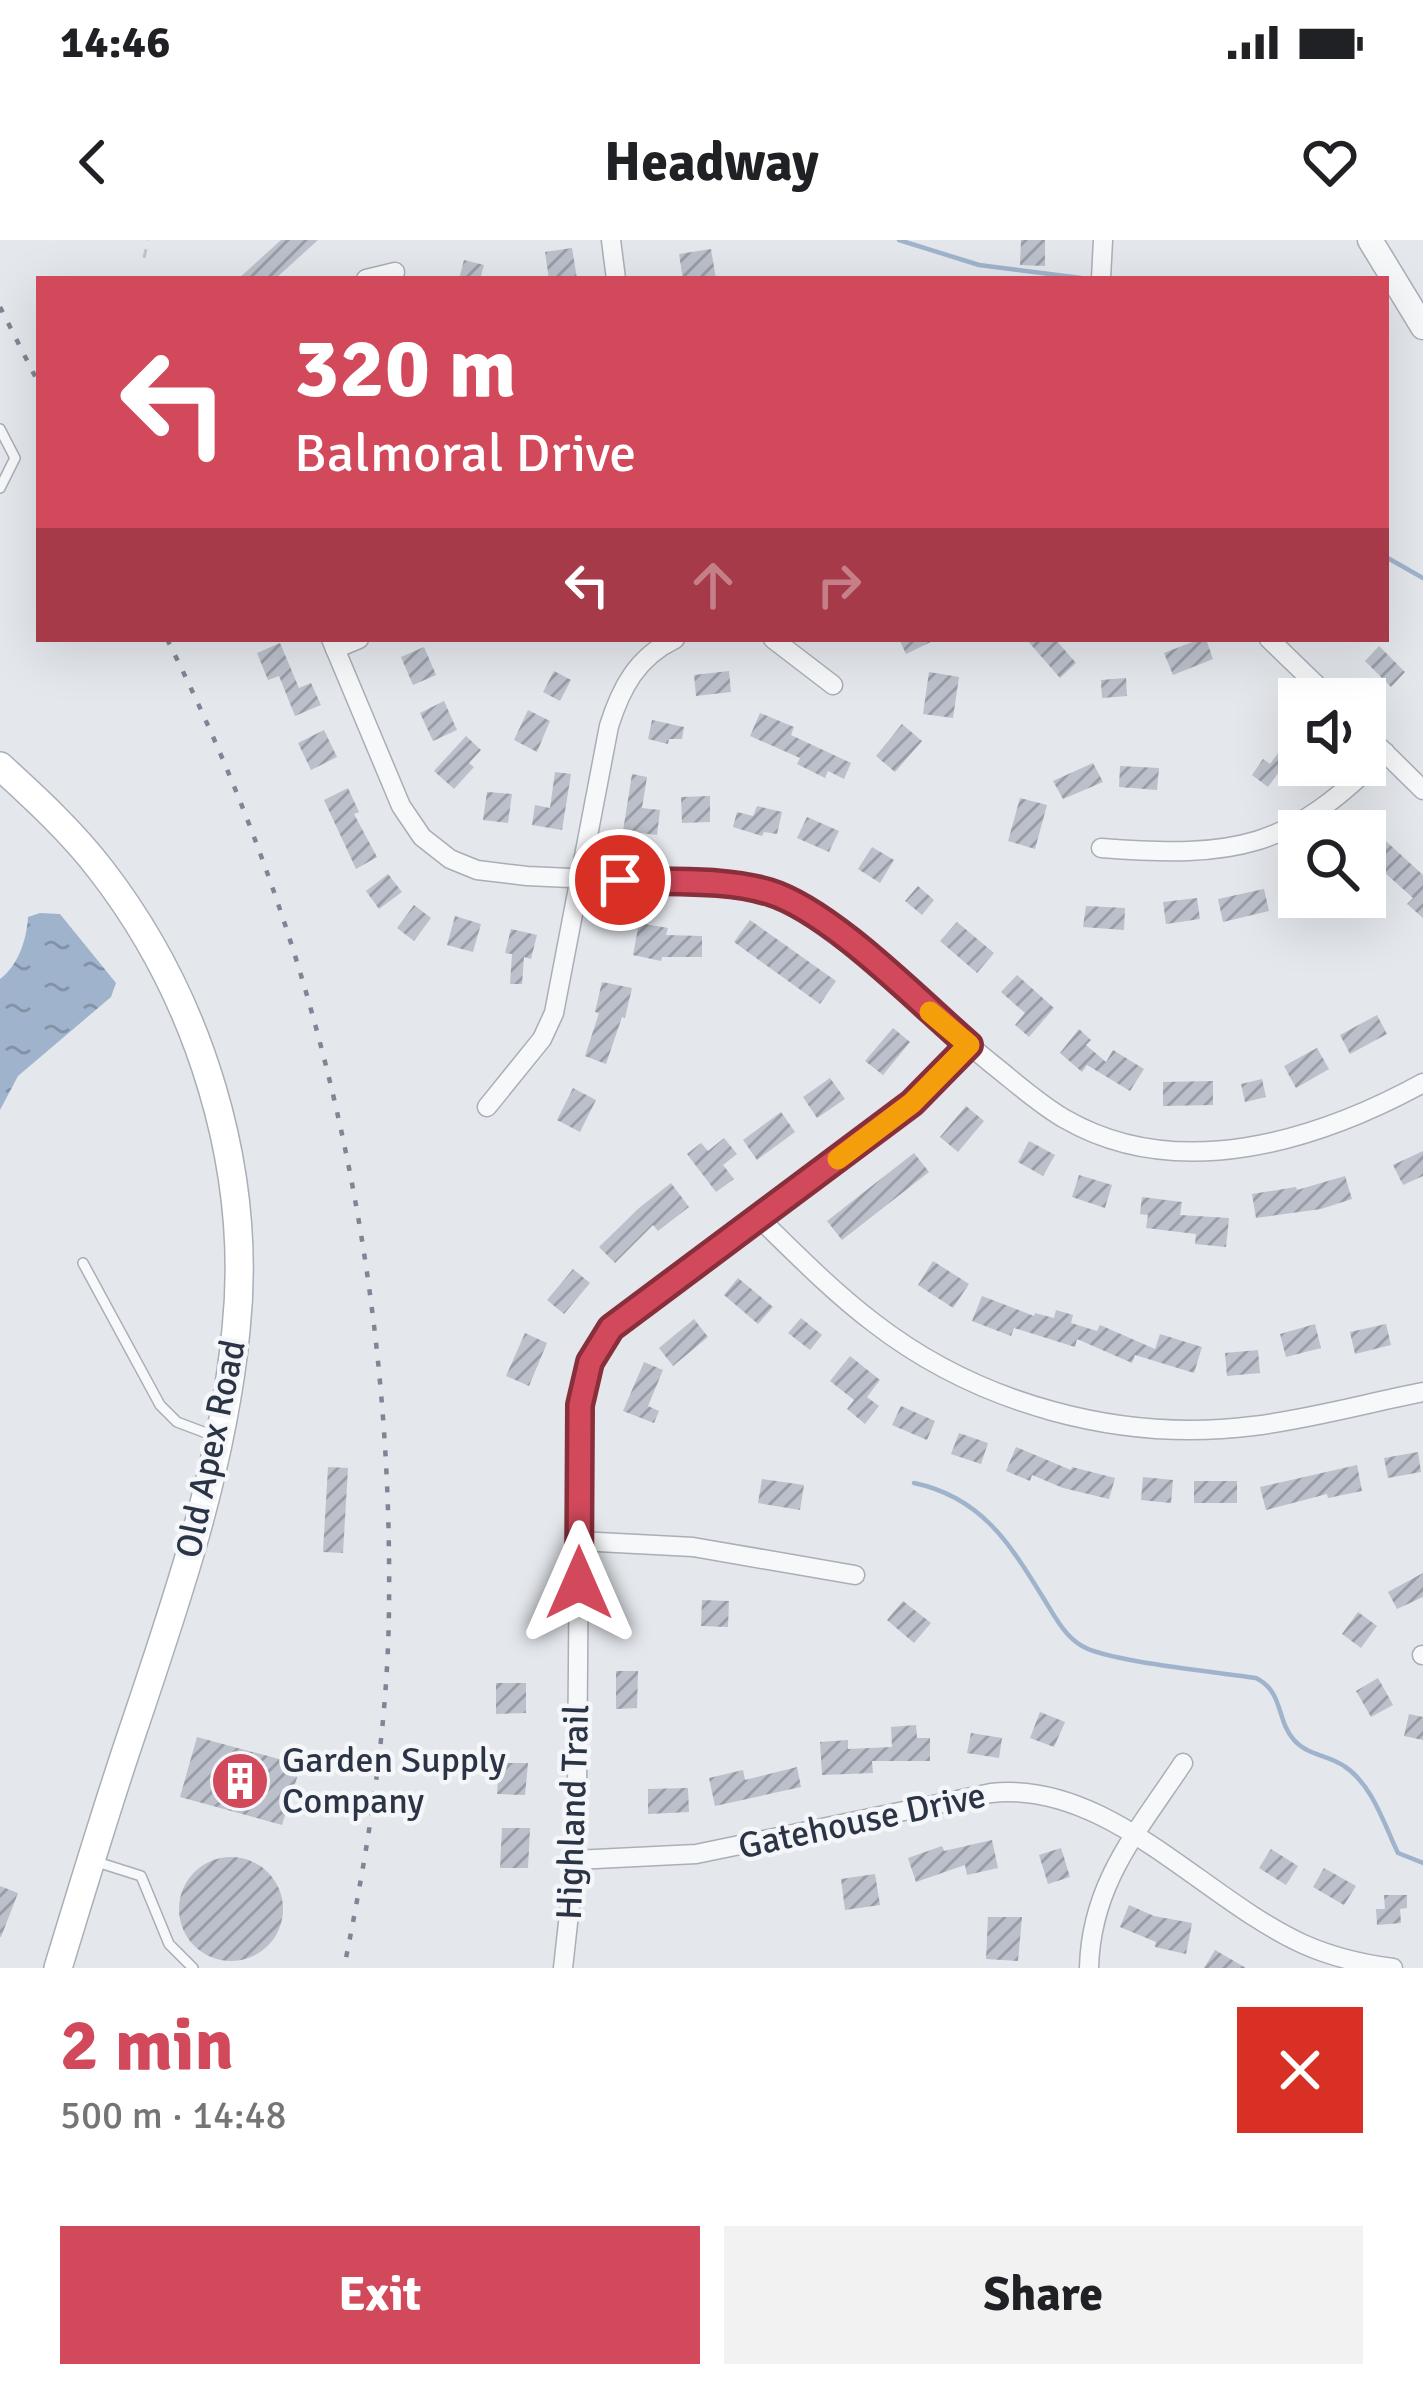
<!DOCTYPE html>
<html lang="en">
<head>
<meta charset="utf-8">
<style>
  :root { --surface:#fff; --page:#f2f2f2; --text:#202124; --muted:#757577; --accent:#d1495b }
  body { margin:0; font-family:Signika,sans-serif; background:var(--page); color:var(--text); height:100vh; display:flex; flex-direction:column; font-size:45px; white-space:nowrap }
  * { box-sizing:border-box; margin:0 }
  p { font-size:39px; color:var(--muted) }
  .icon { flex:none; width:66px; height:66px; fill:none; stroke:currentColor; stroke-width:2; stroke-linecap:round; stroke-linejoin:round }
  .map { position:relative; height:1728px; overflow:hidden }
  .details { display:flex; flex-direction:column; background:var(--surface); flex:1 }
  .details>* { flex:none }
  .guide { position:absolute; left:36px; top:36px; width:1353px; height:366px; border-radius:0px; box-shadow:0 12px 48px #0002; background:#d1495b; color:#fff; overflow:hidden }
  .fabs { position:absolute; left:1278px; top:438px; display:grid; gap:24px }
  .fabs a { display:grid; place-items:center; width:108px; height:108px; border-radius:0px; background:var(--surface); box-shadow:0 12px 48px #0002; font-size:60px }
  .pin { position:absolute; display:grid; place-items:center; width:102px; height:102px; color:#fff; margin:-51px; border:6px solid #fff; border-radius:50%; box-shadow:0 3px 12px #0007 }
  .me { position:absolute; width:132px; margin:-66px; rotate:0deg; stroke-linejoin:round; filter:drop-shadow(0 0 9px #0008) }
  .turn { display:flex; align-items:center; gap:42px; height:252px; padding:0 60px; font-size:54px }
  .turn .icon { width:156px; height:156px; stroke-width:2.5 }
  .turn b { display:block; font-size:84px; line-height:102px }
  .lanes { display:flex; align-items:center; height:114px; padding:0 60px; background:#0003; justify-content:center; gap:60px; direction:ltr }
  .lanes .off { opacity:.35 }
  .round { display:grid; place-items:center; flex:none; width:126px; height:126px; border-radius:0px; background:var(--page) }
  .head { display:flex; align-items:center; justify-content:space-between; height:204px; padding:0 60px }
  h1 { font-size:72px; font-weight:800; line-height:90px; color:var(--accent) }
  .button { display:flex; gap:24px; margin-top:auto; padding:24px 60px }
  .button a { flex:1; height:138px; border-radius:0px; background:var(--accent); color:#fff; font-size:48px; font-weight:800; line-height:138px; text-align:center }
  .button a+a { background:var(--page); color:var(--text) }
  .status { display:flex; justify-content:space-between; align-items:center; height:84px; padding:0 60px; background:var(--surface); direction:ltr }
  .status svg { height:33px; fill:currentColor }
  header { display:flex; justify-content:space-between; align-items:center; height:156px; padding:0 60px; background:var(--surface); font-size:54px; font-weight:800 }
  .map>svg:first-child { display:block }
</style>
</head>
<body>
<div class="status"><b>14:46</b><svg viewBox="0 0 49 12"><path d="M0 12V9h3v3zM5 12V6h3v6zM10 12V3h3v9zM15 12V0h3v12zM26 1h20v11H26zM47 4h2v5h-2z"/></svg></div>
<header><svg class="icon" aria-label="back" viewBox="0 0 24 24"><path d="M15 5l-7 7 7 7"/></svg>Headway<svg class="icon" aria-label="heart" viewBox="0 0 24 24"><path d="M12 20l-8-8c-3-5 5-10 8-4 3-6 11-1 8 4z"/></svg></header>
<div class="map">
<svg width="1423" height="1728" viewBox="0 0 1423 1728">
  <defs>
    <pattern id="water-ripples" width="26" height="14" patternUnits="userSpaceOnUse" patternTransform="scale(3)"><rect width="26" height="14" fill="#9fb4cc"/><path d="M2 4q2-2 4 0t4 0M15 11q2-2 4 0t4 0" fill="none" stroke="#8293a7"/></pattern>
    <pattern id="building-hatch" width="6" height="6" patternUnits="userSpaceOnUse" patternTransform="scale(3)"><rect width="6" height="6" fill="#bbc0ca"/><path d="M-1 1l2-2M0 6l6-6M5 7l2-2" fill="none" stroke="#989da6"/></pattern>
  </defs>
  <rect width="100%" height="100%" fill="#e4e7ec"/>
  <path fill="url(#water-ripples)" d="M 40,673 L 60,674 L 116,743 L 111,757 L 18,836 L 0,870 L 0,739 C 18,726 27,699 28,677 Z"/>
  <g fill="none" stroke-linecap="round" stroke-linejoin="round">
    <g stroke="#9fb4cc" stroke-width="4.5">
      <polyline points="899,0 979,25 1081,38"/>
      <polyline points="1386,317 1423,338"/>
      <path d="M 914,1243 C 985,1258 1012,1308 1047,1364 C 1056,1379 1066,1397 1082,1406 C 1109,1422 1219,1432 1256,1438 C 1284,1452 1276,1480 1294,1500 C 1307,1515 1328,1515 1344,1526 C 1372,1544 1384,1584 1398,1613 L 1423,1623"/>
    </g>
  </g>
  <g fill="url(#building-hatch)">
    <polygon points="281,0 318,0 275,39 238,39"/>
    <polygon points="1021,0 1045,0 1045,26 1020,25"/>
    <polygon points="572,8 577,39 549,39 545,12"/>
    <polygon points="711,9 716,39 683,39 679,14"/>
    <polygon points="464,20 484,25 480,39 459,39"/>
    <polygon points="899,399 937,399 906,414"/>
    <polygon points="1026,399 1055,399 1076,423 1060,438"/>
    <polygon points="1200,399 1206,399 1213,419 1173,435 1164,413"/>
    <polygon points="280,403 299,448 311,443 321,465 295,476 279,436 268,440 257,413"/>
    <polygon points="1379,406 1405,432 1391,447 1365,421"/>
    <polygon points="424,407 436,435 413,445 401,417"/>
    <polygon points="554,431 571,440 560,461 543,452"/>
    <polygon points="729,431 731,452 696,456 694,435"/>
    <polygon points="929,432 959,437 953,478 923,474"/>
    <polygon points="1126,438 1127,456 1102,458 1101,440"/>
    <polygon points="444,461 457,490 433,501 420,473"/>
    <polygon points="528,470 550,481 537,512 514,500"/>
    <polygon points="760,473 794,487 791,495 851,523 844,539 828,531 825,538 797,524 800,518 750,496"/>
    <polygon points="652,480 684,487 682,499 669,499 668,504 648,499"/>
    <polygon points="902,484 922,501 895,532 876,516"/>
    <polygon points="324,490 337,517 311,530 298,503"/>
    <polygon points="466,496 481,510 469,523 474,527 454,549 434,531"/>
    <polygon points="1288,500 1299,508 1299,522 1291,534 1282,528 1268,547 1252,535 1263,519 1270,524"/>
    <polygon points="1093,523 1103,542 1063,559 1053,541"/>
    <polygon points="1120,526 1159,528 1157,550 1119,547"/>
    <polygon points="555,532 571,534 562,590 532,585 535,565 550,568"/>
    <polygon points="632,534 647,537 642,568 660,570 657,595 623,591"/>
    <polygon points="348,548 359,572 354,574 377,617 356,629 324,560"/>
    <polygon points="487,552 512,554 508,583 483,580"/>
    <polygon points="710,556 710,582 682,583 681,557"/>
    <polygon points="1020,558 1047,565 1035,609 1008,601"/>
    <polygon points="757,566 782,572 777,594 764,592 762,596 733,587 737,572 753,576"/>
    <polygon points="807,577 839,591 829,612 797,598"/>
    <polygon points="1365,582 1423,635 1423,678 1407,664 1413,658 1365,615"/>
    <polygon points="872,607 894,620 880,643 858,629"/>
    <polygon points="388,634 402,652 379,669 366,651"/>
    <polygon points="918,646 934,660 922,675 905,661"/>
    <polygon points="1264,649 1269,671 1223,682 1218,659"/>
    <polygon points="1197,658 1200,679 1166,684 1163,662"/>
    <polygon points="414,665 431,678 414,701 397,688"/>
    <polygon points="1086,666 1125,668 1124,690 1083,687"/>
    <polygon points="455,676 481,684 473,712 447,705"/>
    <polygon points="750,680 836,741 820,764 734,702"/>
    <polygon points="957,682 994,713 977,733 940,701"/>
    <polygon points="639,683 668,688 666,695 702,696 702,717 662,717 661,721 633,715"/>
    <polygon points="511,689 537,695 531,719 524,717 522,744 510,744 512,714 505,713"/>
    <polygon points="1017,735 1054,768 1029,797 1015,785 1025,773 1001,752"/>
    <polygon points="602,742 632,748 625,778 622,777 606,824 585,816 599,773 595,772"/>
    <polygon points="1377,775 1387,794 1350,814 1340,795"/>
    <polygon points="893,788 910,802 883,835 865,821"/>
    <polygon points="1079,789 1091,800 1086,805 1106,822 1113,810 1144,829 1130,851 1087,825 1082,832 1060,813"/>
    <polygon points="1317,808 1329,829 1296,848 1284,826"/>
    <polygon points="830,838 845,859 817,878 803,857"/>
    <polygon points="1262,839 1266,857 1245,862 1241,844"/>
    <polygon points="1213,841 1213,865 1163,866 1163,842"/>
    <polygon points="573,848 596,860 580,892 557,880"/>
    <polygon points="966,866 984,881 958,912 940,897"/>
    <polygon points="781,872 795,892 757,920 743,900"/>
    <polygon points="724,898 737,914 723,925 734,939 716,952 687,914 701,903 708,911"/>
    <polygon points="1029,901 1055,915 1043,936 1018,922"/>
    <polygon points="1423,911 1423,936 1403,945 1393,925"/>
    <polygon points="914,913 929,932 842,1000 827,981"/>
    <polygon points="1079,935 1112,945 1105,968 1072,957"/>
    <polygon points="1345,936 1352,959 1321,969 1256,978 1252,954 1296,947 1297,950"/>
    <polygon points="671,943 689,967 658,991 653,985 615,1023 599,1007 639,968"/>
    <polygon points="1142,957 1182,962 1180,975 1229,978 1226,1007 1195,1004 1196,994 1146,988 1148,975 1140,974"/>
    <polygon points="933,1021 969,1044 953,1068 918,1045"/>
    <polygon points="573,1029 590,1043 564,1074 547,1060"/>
    <polygon points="738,1038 773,1067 758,1084 724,1055"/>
    <polygon points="982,1056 1034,1076 1035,1073 1054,1078 1056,1070 1073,1075 1071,1083 1097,1091 1100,1085 1155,1109 1160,1094 1202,1107 1194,1133 1135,1115 1132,1123 1077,1099 1075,1107 1014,1088 1011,1096 972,1081"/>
    <polygon points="801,1078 822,1095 810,1110 788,1093"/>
    <polygon points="694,1079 708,1097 673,1126 659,1108"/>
    <polygon points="1315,1084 1321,1108 1286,1117 1280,1094"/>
    <polygon points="1386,1084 1391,1105 1355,1114 1350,1092"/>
    <polygon points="525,1093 547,1103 529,1146 506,1136"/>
    <polygon points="1258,1110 1260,1133 1227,1136 1225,1113"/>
    <polygon points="850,1116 880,1140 867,1157 879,1166 865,1184 847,1169 854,1160 830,1141"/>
    <polygon points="644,1122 663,1130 648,1166 659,1171 654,1183 623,1171"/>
    <polygon points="901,1166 935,1181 927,1200 892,1185"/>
    <polygon points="959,1193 988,1203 981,1224 951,1214"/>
    <polygon points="1016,1207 1071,1230 1072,1227 1115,1238 1109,1259 1063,1248 1032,1235 1030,1241 1006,1231"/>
    <polygon points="1418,1212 1421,1232 1388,1238 1384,1218"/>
    <polygon points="1357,1225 1362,1251 1328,1258 1327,1254 1266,1270 1260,1247"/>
    <polygon points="328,1227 348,1228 343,1313 323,1312"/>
    <polygon points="1143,1237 1173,1240 1171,1263 1141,1260"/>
    <polygon points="762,1239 804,1245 800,1270 758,1263"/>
    <rect x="1194" y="1241" width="43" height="22"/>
    <polygon points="1423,1333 1423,1357 1397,1369 1388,1352"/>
    <polygon points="702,1360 729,1361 728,1387 701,1386"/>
    <polygon points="903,1361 931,1383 914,1403 887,1380"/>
    <polygon points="1358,1372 1377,1386 1361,1408 1342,1394"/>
    <polygon points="616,1431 638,1431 637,1468 616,1469"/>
    <polygon points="1378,1438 1393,1465 1371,1477 1356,1451"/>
    <polygon points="496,1443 526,1443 526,1473 496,1474"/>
    <polygon points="1040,1472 1065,1482 1054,1507 1030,1498"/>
    <polygon points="1409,1474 1423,1477 1423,1500 1404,1496"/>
    <polygon points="916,1485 917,1498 930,1498 930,1521 872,1521 873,1533 822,1535 820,1502 848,1500 848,1509 892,1507 891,1487"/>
    <polygon points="971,1493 1002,1498 999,1518 967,1513"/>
    <polygon points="197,1497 301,1525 282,1585 180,1557"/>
    <polygon points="499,1523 528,1523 525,1555 497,1554"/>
    <polygon points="797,1527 801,1547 715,1566 709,1538 743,1530 745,1540"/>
    <polygon points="688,1548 689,1572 648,1574 648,1549"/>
    <polygon points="502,1588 530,1588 528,1628 500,1628"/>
    <polygon points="992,1600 998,1628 967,1635 965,1625 916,1642 908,1618 942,1606 944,1611"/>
    <polygon points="1061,1608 1070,1637 1048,1644 1039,1615"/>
    <polygon points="1271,1609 1298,1626 1286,1645 1259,1628"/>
    <circle cx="231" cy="1669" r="52"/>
    <polygon points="1324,1628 1356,1646 1344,1665 1313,1647"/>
    <polygon points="875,1634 880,1665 845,1670 841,1639"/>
    <polygon points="0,1646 18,1653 1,1697 0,1697"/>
    <polygon points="1384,1655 1407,1655 1407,1668 1400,1669 1401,1683 1377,1685 1376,1669 1385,1669"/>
    <polygon points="1129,1665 1154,1676 1192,1683 1186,1714 1155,1707 1156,1702 1120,1687"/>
    <polygon points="988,1677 1022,1677 1018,1721 986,1719"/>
    <polygon points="1215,1710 1246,1728 1204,1728"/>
  </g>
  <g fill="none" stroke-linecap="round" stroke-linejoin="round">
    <defs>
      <g id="service">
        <polyline points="0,189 15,218 0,248"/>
        <polyline points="83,1023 160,1165 177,1182 214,1196"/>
        <polyline points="97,1622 141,1636 169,1704 193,1728"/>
      </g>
      <g id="minor">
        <polyline points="611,0 616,39"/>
        <polyline points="366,39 395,32"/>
        <polyline points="1101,39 1103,0"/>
        <path d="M 331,399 L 401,566 L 422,597 L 450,619 L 477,630 L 527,636 L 743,646 L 795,662 L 832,687 C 885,733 938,780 992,824 C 1016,843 1039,864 1065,879 C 1178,944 1317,901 1423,843"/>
        <polyline points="773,399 833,445"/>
        <polyline points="1269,399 1331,459"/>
        <polyline points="335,409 359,399"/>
        <polyline points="1365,493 1423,550"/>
        <path d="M 1101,608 C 1235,618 1289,610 1385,512"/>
        <path d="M 487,867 L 542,799 L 554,773 L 609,486 C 621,448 637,417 675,399"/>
        <path d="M 759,978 C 796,1014 832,1051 874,1083 C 979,1164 1120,1203 1253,1186 C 1310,1179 1367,1163 1423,1152"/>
        <polyline points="579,1301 693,1307 855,1335"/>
        <polyline points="1422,1415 1423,1415"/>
        <path d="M 575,1620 L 696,1614 L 991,1553 C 1108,1540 1202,1658 1303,1704 C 1332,1717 1362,1724 1393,1728"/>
        <path d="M 563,1728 L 575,1620 L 577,1554 L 580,1165 C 585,1129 599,1100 625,1075 L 912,863 L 969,805"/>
        <path d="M 1089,1728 C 1091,1643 1138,1591 1183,1523"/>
      </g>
      <polyline id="tertiary" points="1370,0 1423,87"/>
      <path id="secondary" d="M 0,526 C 35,558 72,592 101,630 C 200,758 253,929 236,1090 C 222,1235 172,1374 126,1511 C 102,1583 80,1656 58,1728"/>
    </defs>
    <use href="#service" stroke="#a9aeb7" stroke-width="12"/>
    <use href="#minor" stroke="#a9aeb7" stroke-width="21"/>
    <use href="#tertiary" stroke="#a9aeb7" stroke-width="27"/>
    <use href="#secondary" stroke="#a9aeb7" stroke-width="30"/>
    <polyline stroke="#c2c5cb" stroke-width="3" stroke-dasharray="9 9" stroke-linecap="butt" points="144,18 148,0"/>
    <use href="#service" stroke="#f7f8fa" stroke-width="9"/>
    <use href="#minor" stroke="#f7f8fa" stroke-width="18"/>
    <use href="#tertiary" stroke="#f7f8fa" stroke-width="24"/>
    <use href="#secondary" stroke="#fff" stroke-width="27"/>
    <g stroke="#7d8696" stroke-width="4.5" stroke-dasharray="6 12" stroke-linecap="butt">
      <polyline points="0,67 39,144"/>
      <path d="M 167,399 C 319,702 393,1028 389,1367 C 388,1488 368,1609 344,1728"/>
    </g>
  </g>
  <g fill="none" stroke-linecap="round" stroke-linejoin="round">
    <defs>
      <path id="route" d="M 579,1343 L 580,1165 L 590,1122 L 611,1088 L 912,863 L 969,805 C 918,761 831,671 769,652 C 722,638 668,643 620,640"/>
    </defs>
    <use href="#route" stroke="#882f3b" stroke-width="30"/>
    <use href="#route" stroke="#d1495b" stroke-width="21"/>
    <polyline stroke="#f59e0b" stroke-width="21" points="838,919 912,863 969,805 930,772"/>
  </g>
  <defs>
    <symbol id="building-disc" viewBox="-11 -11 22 22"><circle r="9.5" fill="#d1495b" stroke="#f4f6f9"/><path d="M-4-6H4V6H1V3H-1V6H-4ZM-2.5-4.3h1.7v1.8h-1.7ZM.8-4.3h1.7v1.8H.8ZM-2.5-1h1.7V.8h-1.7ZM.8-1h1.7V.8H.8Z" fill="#fff"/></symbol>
  </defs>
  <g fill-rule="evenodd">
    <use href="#building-disc" x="207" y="1508" width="66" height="66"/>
  </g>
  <g text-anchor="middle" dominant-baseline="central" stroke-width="9" stroke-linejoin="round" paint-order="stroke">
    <g font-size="36" fill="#2b3445" stroke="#f4f6f9">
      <text transform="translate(211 1209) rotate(-78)">Old Apex Road</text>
      <text transform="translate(573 1572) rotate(-88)">Highland Trail</text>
      <text transform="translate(862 1581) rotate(-12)">Gatehouse Drive</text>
    </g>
    <g font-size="36" fill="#2b3445" stroke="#f4f6f9" text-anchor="start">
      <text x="282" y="1520">Garden Supply<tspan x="282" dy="41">Company</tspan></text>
    </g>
  </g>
</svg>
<div class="fabs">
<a><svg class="icon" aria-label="sound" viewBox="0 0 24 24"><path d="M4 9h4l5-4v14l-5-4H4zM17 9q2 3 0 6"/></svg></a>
<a><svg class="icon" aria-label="search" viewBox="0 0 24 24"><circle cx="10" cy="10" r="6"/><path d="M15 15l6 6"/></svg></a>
</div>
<div class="pin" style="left:620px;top:640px;background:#d93025"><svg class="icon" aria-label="arrive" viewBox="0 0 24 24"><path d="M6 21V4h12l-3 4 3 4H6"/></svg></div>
<svg class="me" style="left:579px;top:1343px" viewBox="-20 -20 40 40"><path d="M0-17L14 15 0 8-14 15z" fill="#d1495b" stroke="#fff" stroke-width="4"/></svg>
<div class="guide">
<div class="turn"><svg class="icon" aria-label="left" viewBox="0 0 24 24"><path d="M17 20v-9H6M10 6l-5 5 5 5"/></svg><div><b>320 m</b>Balmoral Drive</div></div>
<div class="lanes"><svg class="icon" aria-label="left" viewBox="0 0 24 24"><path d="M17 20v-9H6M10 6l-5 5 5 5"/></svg><svg class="icon off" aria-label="ahead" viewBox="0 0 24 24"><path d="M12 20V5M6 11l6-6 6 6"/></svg><svg class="icon off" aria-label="right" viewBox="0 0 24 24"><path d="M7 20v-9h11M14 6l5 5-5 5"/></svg></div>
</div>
</div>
<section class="details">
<div class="head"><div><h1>2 min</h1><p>500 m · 14:48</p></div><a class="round" style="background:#d93025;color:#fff"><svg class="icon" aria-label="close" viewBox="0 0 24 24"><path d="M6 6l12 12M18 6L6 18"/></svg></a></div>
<div class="button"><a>Exit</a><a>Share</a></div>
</section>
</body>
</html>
